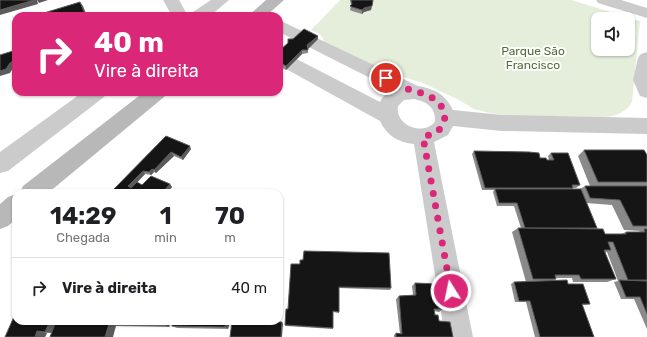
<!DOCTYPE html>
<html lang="pt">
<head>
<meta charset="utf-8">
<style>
  :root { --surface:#fff; --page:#f6f6f6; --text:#202124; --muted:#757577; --line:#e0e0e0 }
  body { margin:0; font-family:Rubik,sans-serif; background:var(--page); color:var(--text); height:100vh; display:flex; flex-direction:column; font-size:15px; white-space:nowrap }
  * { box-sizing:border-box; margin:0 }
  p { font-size:13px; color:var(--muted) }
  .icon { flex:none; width:22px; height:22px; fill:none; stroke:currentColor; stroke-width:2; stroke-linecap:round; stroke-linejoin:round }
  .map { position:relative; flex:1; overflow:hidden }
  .panel { position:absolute; left:12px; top:189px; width:271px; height:136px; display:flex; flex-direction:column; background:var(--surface); border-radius:12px; box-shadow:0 1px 3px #0004 }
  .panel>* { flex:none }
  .guide { position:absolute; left:12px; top:12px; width:271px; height:84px; border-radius:12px; box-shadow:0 1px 3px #0004; background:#db2777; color:#fff; overflow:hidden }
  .tools { position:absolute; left:591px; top:12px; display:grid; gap:8px }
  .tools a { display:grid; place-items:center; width:44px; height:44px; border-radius:8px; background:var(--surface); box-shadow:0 1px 3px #0004; font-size:20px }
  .pin { position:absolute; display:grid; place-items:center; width:34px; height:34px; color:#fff; margin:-17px; border:2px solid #fff; border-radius:50%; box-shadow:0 1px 4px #0007 }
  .me { position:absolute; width:44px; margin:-22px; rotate:350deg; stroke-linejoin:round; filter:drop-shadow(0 0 3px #0008) }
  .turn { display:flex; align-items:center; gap:14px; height:84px; padding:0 16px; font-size:18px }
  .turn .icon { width:52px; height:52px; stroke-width:2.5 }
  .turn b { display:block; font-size:28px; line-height:34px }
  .eta { display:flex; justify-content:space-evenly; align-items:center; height:68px; text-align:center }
  .eta b { font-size:24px; font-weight:700; line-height:28px }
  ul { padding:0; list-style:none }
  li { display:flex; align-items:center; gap:12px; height:60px; padding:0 16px; border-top:1px solid var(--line) }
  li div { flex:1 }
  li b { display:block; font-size:15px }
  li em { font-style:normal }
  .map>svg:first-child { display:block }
</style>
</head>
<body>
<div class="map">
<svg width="647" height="337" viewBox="0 0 647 337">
  <rect width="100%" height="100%" fill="#fff"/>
  <path fill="#e5eddb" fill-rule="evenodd" d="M 340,0 L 571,0 L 640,21 L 632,102 C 626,112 618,115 607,117 L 509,116 L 490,113 L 474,109 L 457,99 L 423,83 L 388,72 L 325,42 L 321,35 L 311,30 ZM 598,19 L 628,19 L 628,49 L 598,49 Z"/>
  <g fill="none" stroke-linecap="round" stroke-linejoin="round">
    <g fill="#cbcbcb" fill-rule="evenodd">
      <polygon points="163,0 179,0 188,16 172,16"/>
      <polygon points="211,0 229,0 210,16 191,16 193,12"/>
      <polygon points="596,0 621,0 647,8 647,18 598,3"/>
      <path d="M 279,20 L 418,86 C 435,89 445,94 453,110 L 502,115 L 647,118 L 647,134 L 502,131 L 453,126 L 448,135 L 434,142 L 473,337 L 445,337 L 414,144 C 399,143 386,135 380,121 L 279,65 L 279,51 L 285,53 L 380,102 L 382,98 L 392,89 L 279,32 ZM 414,99 C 425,101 434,106 435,118 C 435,121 435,122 433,124 C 420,135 395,125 398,106 L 404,100 Z"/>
      <polygon points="647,52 647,98 640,96 633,80 638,58 641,54"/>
      <polygon points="83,92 107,92 104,97 8,171 0,173 0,152"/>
    </g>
    <g fill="#b8b8b8" fill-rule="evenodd">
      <polygon points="266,0 284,0 266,16 248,16"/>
      <polygon points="144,92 167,92 164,97 48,193 20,193 23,186"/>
      <polygon points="16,194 16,219 8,226 0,229 0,204 8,197"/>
    </g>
  </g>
  <g fill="#8a8a8a" fill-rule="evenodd">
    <polygon points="350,0 373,0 371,10 364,12 362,14 352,11 350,10 351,5"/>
    <polygon points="318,36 318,39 308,49 308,53 302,54 286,70 279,66 279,51 288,43 288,39"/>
    <polygon points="166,136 191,149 183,160 174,156 156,173 154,172 151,175 145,174 137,182 142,185 170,184 172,187 167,193 120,193 114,189"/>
    <path d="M 584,150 L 647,155 L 647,329 L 634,299 L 621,299 L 614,282 L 618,281 L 607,252 L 605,253 L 616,279 L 607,282 L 573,282 L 572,278 L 556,278 L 556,279 L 552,281 L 568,284 L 590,304 L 586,305 L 582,305 L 594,337 L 535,337 L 526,302 L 515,302 L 511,284 L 514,282 L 526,282 L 512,232 L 518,228 L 521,228 L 514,206 L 497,206 L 493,192 L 494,190 L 482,190 L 472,154 L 474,151 L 540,158 L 547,160 L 549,160 L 548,156 L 551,153 L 580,185 L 576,188 L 573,188 L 572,189 L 580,189 L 585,186 L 590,186 L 578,156 ZM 586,203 L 612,205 L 624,230 L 641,231 L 638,232 L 626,232 L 621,234 L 605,234 L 597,228 Z"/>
    <polygon points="300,264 391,288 390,290 339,288 339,313 333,312 333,329 286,326 285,325 288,309"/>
    <polygon points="415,283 443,309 439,312 434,311 435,315 439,321 453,337 394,337 394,335 396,333 400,334 396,299 399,296 413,295 412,286"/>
    <polygon points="16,321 230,321 228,329 177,328 172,326 172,324 170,324 169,327 119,326 116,326 51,333 47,333 45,337"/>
  </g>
  <g fill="#5b5b5b">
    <polygon points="34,0 37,0 38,4 0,15 0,10"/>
    <polygon points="37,0 48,0 39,3"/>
    <polygon points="373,0 371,10 364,12 362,14 362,10"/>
    <polygon points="80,2 83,6 87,16 86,16"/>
    <polygon points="318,36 318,39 308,49 307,45"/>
    <polygon points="302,50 302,54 286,70 286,66"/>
    <polygon points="16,59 16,65 14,66 10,73 0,76 0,71 10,63"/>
    <polygon points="190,146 191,149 183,160 181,157"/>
    <polygon points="171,152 174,156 156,173 154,170"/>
    <polygon points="152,169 154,172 151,175 149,172"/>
    <polygon points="143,171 145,174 131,189 128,186"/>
    <polygon points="170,184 172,187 167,193 162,193"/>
    <polygon points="279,274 280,277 279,295"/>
    <polygon points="50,321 59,321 55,333 45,332"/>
    <polygon points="110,321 118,321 112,325 116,326 113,337 105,337"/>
    <polygon points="226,321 230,321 228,329 225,327"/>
    <polygon points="165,322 170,324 169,327 164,325"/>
    <polygon points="282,322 283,324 282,337 281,337"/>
    <polygon points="37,331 47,333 45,337 35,337"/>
  </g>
  <g fill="#151515" stroke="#5b5b5b">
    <polygon points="0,0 34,0 0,10"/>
    <polygon points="351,0 373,0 372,6 364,8 362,10 352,7 350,6 352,4"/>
    <polygon points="80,2 86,16 45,16 44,13"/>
    <polygon points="304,29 318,36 307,45 308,50 302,50 286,66 279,62 279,51 288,43 288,39 293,39"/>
    <polygon points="16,50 16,59 10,63 6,69 0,71 0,55"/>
    <polygon points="166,136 190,146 181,157 171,152 154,170 152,169 149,172 143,171 128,186 131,188 137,182 142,185 151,176 170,184 162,193 122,193 114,189"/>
    <polygon points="584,150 644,150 647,155 647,182 598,182"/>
    <polygon points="474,151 529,152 539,153 540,158 546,158 547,160 554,160 551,153 568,153 580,185 572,185 573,188 485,188"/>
    <polygon points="585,186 647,186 647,226 633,226 620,200 590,198"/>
    <polygon points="495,189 581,189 597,228 525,228 517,203 499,203"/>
    <polygon points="518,228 603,229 605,234 626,234 626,232 645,232 644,229 647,229 647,280 628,280 613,242 608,242 611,250 604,250 616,279 581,279 579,275 555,275 556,279 533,279"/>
    <polygon points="304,251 389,253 391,288 339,287 339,312 333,311 333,328 285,325 286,309 288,309 291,264 300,264 300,260 303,260"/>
    <polygon points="567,280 568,284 583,284 590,304 582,304 594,337 540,337 530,301 519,301 514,282"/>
    <polygon points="619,280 647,281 647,314 640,297 626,297"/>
    <polygon points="415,283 439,284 443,309 434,309 435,315 438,315 439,321 450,322 453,337 396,337 396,333 402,334 399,296 416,295"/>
    <polygon points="16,312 16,321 50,321 45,332 37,331 35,337 5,337"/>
    <polygon points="56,321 110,321 105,337 50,337"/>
    <polygon points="113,321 169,321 169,322 165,322 164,325 112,325"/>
    <polygon points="173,321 226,321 225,327 172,326"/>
    <polygon points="232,321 275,321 275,322 282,322 281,337 230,337"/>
  </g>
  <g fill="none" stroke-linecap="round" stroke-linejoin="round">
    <path stroke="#db2777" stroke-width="7" stroke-dasharray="0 12.6" d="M 386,78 C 395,82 403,87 412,91 C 416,92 420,92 424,94 C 435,97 448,109 444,121 C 441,132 433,134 423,137 L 451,291"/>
  </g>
  <g text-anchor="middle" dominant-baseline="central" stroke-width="4" stroke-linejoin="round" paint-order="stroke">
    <g font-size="12" fill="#536d39" stroke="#fff">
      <text x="533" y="51">Parque São<tspan x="533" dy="14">Francisco</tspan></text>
    </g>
  </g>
</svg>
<div class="tools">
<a><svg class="icon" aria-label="sound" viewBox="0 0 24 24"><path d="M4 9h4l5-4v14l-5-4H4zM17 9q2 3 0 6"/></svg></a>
</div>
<div class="pin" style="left:386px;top:78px;background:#d93025"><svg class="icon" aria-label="arrive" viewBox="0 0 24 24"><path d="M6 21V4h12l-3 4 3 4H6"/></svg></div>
<svg class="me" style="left:451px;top:291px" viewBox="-20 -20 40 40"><circle r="17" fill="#db2777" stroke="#fff" stroke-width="3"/><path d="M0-11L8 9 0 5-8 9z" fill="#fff"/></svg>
<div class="guide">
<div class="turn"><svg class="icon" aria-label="right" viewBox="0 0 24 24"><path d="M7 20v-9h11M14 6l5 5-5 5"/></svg><div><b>40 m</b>Vire à direita</div></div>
</div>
<section class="panel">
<div class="eta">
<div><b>14:29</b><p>Chegada</p></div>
<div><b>1</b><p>min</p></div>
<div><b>70</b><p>m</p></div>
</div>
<ul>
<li><svg class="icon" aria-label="right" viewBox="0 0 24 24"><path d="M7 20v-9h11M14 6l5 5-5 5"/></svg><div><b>Vire à direita</b></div><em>40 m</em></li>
</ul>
</section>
</div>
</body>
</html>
